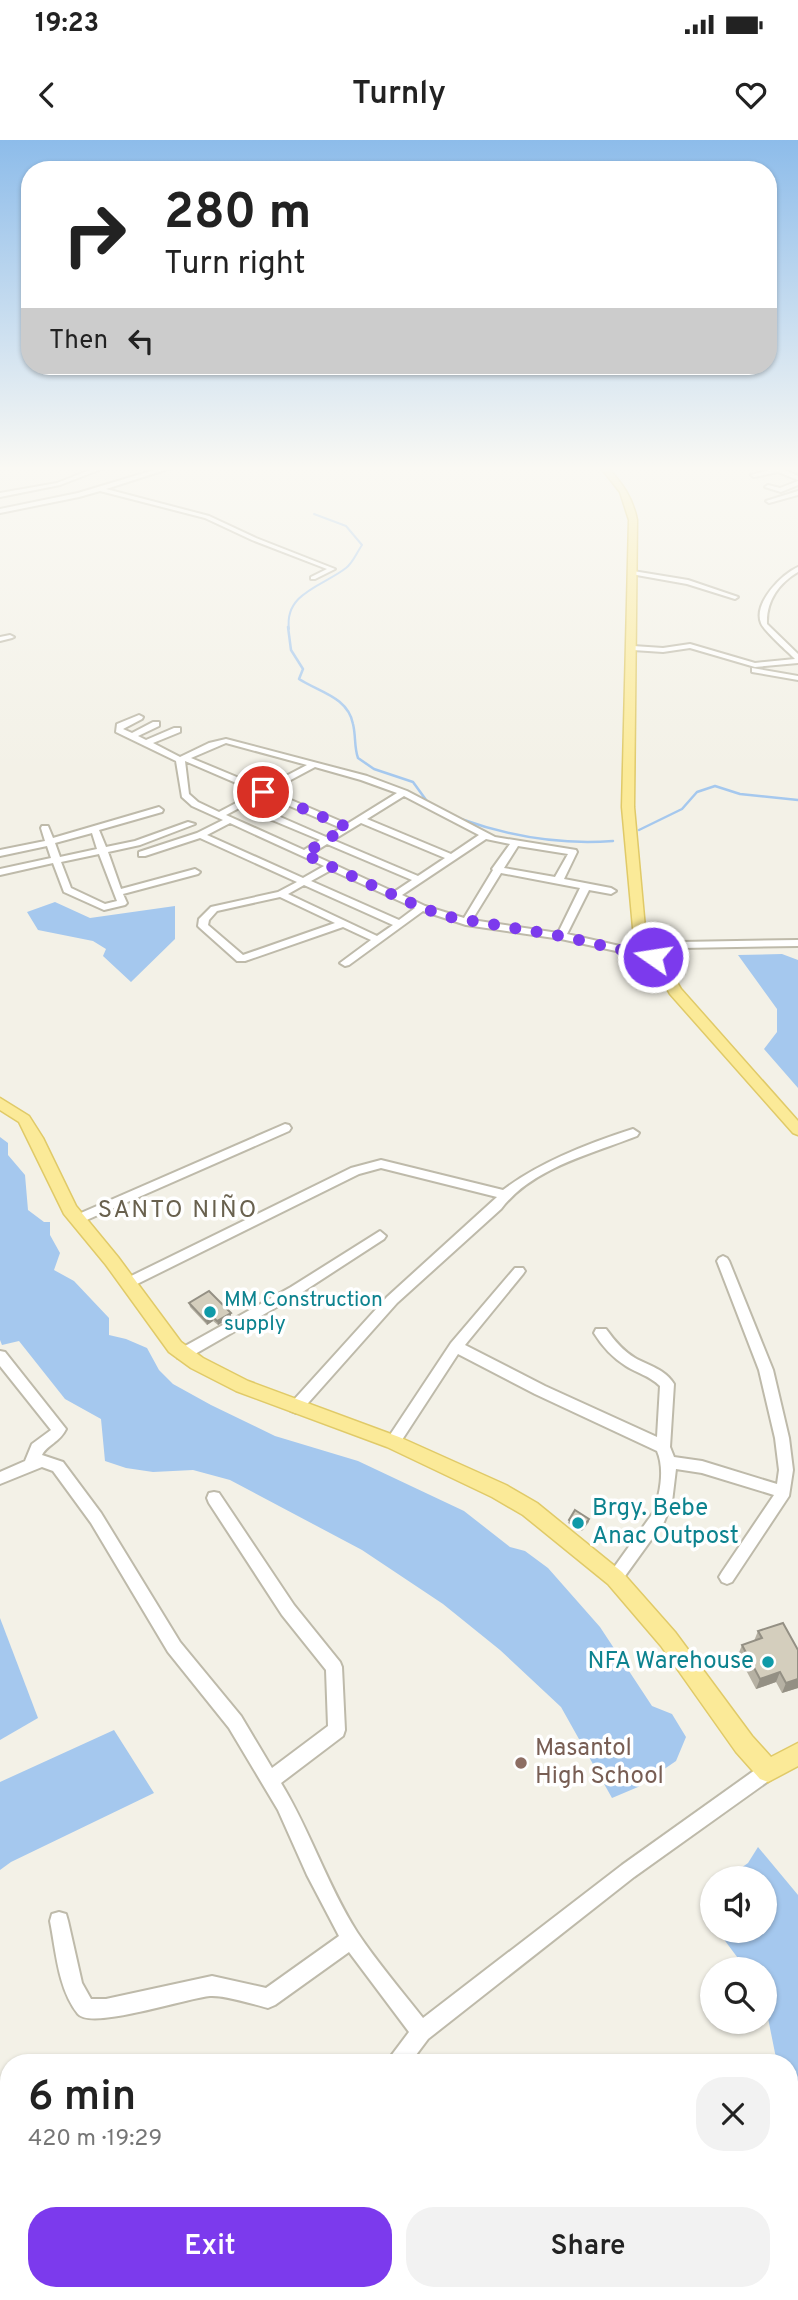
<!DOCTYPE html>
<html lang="en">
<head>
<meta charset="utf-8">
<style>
  :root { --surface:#fff; --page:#f2f2f2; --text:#222; --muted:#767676; --accent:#7c3aed }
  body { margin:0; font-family:Overpass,sans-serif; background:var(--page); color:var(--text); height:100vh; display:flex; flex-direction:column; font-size:26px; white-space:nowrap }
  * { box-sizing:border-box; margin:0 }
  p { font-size:23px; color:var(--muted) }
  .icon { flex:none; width:38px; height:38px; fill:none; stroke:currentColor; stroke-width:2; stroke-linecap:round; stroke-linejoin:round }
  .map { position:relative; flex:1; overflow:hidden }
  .panel { position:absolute; left:0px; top:1914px; width:798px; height:247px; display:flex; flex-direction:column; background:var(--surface); border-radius:28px 28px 0 0; box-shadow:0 2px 5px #0004 }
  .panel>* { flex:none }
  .guide { position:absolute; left:21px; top:21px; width:756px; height:214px; border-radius:28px; box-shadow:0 2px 5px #0004; background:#fff; color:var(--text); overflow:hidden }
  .fabs { position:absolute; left:700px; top:1726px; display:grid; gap:14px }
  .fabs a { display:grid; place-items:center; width:77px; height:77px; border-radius:50%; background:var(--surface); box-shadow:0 2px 5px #0004; font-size:35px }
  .pin { position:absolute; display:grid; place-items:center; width:60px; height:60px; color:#fff; margin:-30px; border:4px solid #fff; border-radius:50%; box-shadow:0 2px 7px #0007 }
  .me { position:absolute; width:77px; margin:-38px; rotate:283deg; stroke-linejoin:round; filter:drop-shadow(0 0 5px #0008) }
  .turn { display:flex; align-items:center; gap:24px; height:147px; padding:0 28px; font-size:32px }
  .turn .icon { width:91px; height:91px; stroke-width:2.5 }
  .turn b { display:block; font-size:49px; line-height:60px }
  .then { display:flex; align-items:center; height:66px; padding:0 28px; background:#0003; gap:14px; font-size:26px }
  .round { display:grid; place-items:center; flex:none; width:74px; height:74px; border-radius:28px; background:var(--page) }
  .head { display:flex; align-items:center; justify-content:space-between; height:119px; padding:0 28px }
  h1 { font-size:42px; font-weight:600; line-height:52px }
  .primary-button { display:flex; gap:14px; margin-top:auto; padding:14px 28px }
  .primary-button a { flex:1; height:80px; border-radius:28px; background:var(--accent); color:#fff; font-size:28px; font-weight:600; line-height:80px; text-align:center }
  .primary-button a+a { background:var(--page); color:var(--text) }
  .status { display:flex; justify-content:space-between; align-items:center; height:49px; padding:0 35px; background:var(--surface); direction:ltr }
  .status svg { height:19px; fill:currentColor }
  header { display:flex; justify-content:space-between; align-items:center; height:91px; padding:0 28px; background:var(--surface); font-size:32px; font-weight:600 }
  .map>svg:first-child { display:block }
</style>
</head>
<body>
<div class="status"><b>19:23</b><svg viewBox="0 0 49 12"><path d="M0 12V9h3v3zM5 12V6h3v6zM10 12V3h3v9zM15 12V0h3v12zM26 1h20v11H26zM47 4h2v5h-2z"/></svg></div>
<header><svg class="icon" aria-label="back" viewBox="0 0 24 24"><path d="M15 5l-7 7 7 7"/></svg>Turnly<svg class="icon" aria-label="heart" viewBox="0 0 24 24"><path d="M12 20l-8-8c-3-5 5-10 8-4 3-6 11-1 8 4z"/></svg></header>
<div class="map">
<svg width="798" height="2160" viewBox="0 0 798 2160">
  <rect width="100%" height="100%" fill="#f3f1e7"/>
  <g fill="#a5c8ee">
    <polygon points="55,762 90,778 175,766 175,799 131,842 103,816 106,809 93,801 38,790 27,772"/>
    <polygon points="782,814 798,820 798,948 764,909 777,892 777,869 738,815"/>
    <polygon points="0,997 8,1003 8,1015 25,1035 28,1070 44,1082 50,1082 50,1095 60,1113 54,1130 74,1141 109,1178 109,1195 126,1199 147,1208 159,1230 173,1244 211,1265 275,1296 358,1321 464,1371 510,1407 525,1411 548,1428 600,1487 652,1566 672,1574 686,1597 676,1621 638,1647 612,1658 561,1567 500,1510 443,1464 362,1410 230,1340 193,1330 153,1332 126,1328 105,1321 101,1279 65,1259 19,1201 2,1205 0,1200"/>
    <polygon points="0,1478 38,1578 0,1600"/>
    <polygon points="114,1590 154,1653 11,1722 0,1730 0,1642"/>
    <polygon points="758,1707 798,1755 798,2160 784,2160 786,2153 789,2152 789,1923 777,1923 765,1863 765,1829 746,1829 717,1790 765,1790 765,1738 727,1738 748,1723"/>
    <polygon points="9,1970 9,2152 173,2152 173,2160 0,2160 0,1973"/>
  </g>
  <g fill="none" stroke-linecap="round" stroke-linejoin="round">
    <path stroke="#a5c8ee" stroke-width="2" d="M 289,489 C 284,453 323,446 346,428 C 353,423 357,412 362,405 L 346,386 L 314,374"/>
    <g stroke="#a5c8ee" stroke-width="2.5">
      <path d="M 288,487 L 291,510 L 303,529 L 299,539 C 319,552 348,557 353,584 C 356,596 354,607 358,618 L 374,629 L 413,642 L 429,664"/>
      <path d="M 461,679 C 511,697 560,705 613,701"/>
      <polyline points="639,690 682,669 697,652 715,646 740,654 798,660"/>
    </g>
    <defs>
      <g id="minor">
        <polygon points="95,328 104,328 60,345 0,357 0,353 57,343"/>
        <polygon points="161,328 171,328 106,349 209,376 256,398 335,429 315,439 311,439 311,437 327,429 252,400 205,378 100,351 79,357 0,373 0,369 78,353"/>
        <polygon points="771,328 780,328 798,336 798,340 778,332 754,337 751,335 773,329"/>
        <polygon points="798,341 798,345 781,352 765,347 768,345 780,348"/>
        <polygon points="798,351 798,355 769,363 766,361"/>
        <path d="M 798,427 L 798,432 C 779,443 766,461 767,484 L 798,514 L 798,523 L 755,527 L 690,508 L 663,512 L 633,510 L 629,508 L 633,506 L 663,508 L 690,504 L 755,523 L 795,519 C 788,512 763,490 761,483 C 753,463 782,434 798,427 Z"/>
        <polygon points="633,431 688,440 738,457 735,459 687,444 631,434 630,433"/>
        <polygon points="10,495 14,497 12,498 0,501 0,497"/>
        <polygon points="752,528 798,536 798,540 752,532"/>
        <path d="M 139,575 L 143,577 L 142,579 L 123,589 L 132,593 L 153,582 L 159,582 L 159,586 L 138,596 L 146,600 L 174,588 L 180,588 L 180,592 L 153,603 L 180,617 L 209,603 L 226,599 L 367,636 L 407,651 L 495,697 L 576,710 L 577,712 L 564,739 L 611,748 L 616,751 L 611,754 L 589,750 L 567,794 L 646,812 L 647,808 L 681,802 L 798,800 L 798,806 L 681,808 L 652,813 L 658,816 L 653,819 L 561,799 L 466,785 L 423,771 L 349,825 L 345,826 L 340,823 L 371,800 L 343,787 L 245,821 L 237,821 L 200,788 L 198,786 L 199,779 L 211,767 L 278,752 L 297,742 L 200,698 L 145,716 L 139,716 L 139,712 L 197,693 L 223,680 L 192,666 L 182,657 L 176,621 L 116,592 L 117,584 ZM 226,603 L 307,625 L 263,648 L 191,618 ZM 185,621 L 257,652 L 219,672 L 198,662 L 189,654 ZM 315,627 L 361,640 L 397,653 L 347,684 L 270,651 ZM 264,655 L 341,688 L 326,697 L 248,663 ZM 404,656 L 479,695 L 451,714 L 367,679 ZM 241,667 L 320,700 L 304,710 L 226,675 ZM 230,683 L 324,726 L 303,738 L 207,695 ZM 361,683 L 445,718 L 418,736 L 333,700 ZM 486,699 L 510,704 L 492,729 L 493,730 L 464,778 L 425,766 L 402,755 ZM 327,704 L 412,740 L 394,752 L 311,714 ZM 518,706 L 568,714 L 555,737 L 504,728 ZM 331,730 L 415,768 L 399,780 L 311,741 ZM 501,733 L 580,748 L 558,793 L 472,780 ZM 304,745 L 393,785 L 377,796 L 288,754 ZM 280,757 L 335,783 L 243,815 L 208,785 L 209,780 L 217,771 Z"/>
        <path d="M 159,667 L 163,670 L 162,672 L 99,690 L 106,707 L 135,701 L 188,682 L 195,684 L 140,705 L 108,712 L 121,749 L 195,729 L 200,732 L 198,734 L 123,754 L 127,763 L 125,765 L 104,770 L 64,752 L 53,723 L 0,735 L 0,729 L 51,718 L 47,706 L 0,716 L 0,710 L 45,701 L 41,688 L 42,686 L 48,686 L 53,698 ZM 92,693 L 97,709 L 60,717 L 55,703 ZM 99,714 L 117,761 L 105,764 L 71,748 L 61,722 Z"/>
        <polygon points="285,984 289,985 291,988 289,991 82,1082 74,1082 72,1079 74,1076"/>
        <path d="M 633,989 L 639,993 L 637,996 C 591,1014 532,1028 501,1069 L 397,1163 L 301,1271 L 296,1273 L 291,1271 L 289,1267 L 291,1263 L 387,1157 L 497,1057 L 381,1028 L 359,1034 L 133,1146 L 123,1146 L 122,1143 L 123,1140 L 351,1028 L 381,1020 L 503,1050 C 540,1022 589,1003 633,989 Z"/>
        <polygon points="380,1091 386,1096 384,1099 301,1153 188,1218 183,1219 178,1218 176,1214 178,1210 291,1147"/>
        <path d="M 723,1116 L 727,1118 L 729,1121 L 773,1230 L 789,1298 L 793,1330 L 789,1356 L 732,1442 L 727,1444 L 722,1442 L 719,1437 L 722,1432 L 774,1355 L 702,1333 L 676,1329 L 672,1362 L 664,1382 L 620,1443 L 615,1445 L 610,1443 L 607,1438 L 610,1433 L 653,1373 C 660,1355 665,1329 657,1311 L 535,1254 L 458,1214 L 398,1306 L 393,1308 L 388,1306 L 386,1302 L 388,1298 L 451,1203 L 515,1128 L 523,1128 L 525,1131 L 523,1134 L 465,1205 L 545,1246 L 657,1297 L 660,1246 C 650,1236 637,1233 626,1226 C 613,1218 602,1206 594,1193 L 596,1189 L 606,1189 C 614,1200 623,1211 635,1218 C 649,1226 665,1229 674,1244 L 670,1307 L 674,1317 L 702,1321 L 777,1344 L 779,1330 L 775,1298 L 759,1230 L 717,1121 L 719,1118 Z"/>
        <path d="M 0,1211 L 5,1212 L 66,1289 C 59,1303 48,1304 42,1315 L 63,1322 L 101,1373 L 180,1502 L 241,1576 L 272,1628 L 328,1586 L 326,1530 L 282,1475 L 209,1363 L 207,1358 L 209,1353 L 214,1352 L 219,1353 L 294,1465 L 340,1522 L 342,1527 L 345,1590 L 343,1596 L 281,1643 C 310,1690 327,1745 357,1792 C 377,1822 401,1850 423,1878 L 622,1725 L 762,1625 L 768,1622 L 774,1625 L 777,1631 L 774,1637 L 634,1737 L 428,1899 L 410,1923 L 388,1923 L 391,1916 L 409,1892 L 349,1812 L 275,1865 L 268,1868 C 252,1864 225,1855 210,1856 C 187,1858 91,1890 78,1874 C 58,1849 56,1811 50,1781 L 52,1774 L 59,1772 L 66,1774 L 68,1781 L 82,1843 L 91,1859 L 106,1859 L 212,1836 L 266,1848 L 339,1796 L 307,1735 L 278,1670 L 229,1588 L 168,1512 L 91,1383 L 53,1331 L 42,1327 L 0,1344 L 0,1332 L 25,1321 L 32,1304 L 51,1290 L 0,1226 Z"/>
        <rect x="299" y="2152" width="22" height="8"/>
      </g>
      <g id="major">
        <path d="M 601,328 L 608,328 C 623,344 633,359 637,380 L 634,667 L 645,788 L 681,849 L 798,981 L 798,995 L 793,993 L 670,854 L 633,788 L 622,667 L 629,380 L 620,352 Z"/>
        <polygon points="0,958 29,976 43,998 76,1066 118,1117 181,1202 203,1218 248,1241 399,1297 506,1345 537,1363 622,1432 675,1492 752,1596 771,1617 798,1603 798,1626 768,1642 760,1639 736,1612 661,1506 608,1444 523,1375 492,1357 387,1307 236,1251 191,1228 169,1212 106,1125 64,1074 19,982 0,970"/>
      </g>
    </defs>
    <use href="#minor" stroke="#bebaaa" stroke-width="4"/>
    <use href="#major" stroke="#e0ca68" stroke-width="3"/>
    <use href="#minor" fill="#fff" fill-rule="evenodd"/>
    <use href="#major" fill="#fbea98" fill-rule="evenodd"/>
  </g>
  <g fill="#b6b1a3">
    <polygon points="189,1163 231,1173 231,1177 218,1185 213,1181 207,1185 190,1167"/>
    <polygon points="589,1379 589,1382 582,1391 568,1383 569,1380"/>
    <polygon points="758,1491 798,1510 798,1548 782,1553 776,1542 756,1549 738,1515 742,1505 754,1501"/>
  </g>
  <g fill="#949084">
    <polygon points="231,1173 231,1177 218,1185 217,1181"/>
    <polygon points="213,1177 213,1181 207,1185 206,1181"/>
    <polygon points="780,1532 776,1542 756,1549 760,1539"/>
    <polygon points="798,1539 798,1548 782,1553 786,1543"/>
  </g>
  <g fill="#d4cebd" stroke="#949084" stroke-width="2">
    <polygon points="209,1151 231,1173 217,1181 213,1177 206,1181 189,1163"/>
    <polygon points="575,1370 589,1379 583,1388 569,1380"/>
    <polygon points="783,1483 798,1510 798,1539 786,1543 780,1532 760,1539 742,1505 762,1498 758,1491"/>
  </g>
  <linearGradient id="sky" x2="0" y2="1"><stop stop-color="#8dbcea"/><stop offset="0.52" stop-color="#faf9f4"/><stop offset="1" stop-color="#faf9f4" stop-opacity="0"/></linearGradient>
  <rect width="798" height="631" fill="url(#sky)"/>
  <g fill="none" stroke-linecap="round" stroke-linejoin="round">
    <polyline stroke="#7c3aed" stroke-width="12" stroke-dasharray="0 21.6" points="263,652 347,687 304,714 422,768 450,777 561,796 653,817"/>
  </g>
  <g fill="#0f9aa8" stroke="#fff" stroke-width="2.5">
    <circle cx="210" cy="1172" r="7"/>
    <circle cx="578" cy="1383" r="7"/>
    <circle cx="768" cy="1522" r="7"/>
  </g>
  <circle fill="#8d6e63" stroke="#fff" stroke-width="2.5" cx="521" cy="1623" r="7"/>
  <g text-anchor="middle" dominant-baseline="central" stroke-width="7" stroke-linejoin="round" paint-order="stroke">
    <g font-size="21" fill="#0d838f" stroke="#fff" text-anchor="start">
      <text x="224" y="1160">MM Construction<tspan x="224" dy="24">supply</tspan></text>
    </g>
    <g font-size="24" letter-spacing="2" fill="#69614e" stroke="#fff">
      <text x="178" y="1071">SANTO NIÑO</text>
    </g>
    <g font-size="24" fill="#0d838f" stroke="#fff" text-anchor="start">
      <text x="592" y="1369">Brgy. Bebe<tspan x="592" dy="28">Anac Outpost</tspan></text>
      <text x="754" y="1522" text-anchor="end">NFA Warehouse</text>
    </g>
    <g font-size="24" fill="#785e54" stroke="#fff" text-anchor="start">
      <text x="535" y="1609">Masantol<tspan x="535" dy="28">High School</tspan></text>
    </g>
  </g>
</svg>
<div class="fabs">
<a><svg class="icon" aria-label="sound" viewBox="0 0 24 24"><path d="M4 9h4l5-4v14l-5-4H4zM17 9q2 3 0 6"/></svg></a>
<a><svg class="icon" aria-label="search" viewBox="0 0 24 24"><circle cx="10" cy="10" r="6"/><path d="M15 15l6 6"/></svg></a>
</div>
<div class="pin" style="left:263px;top:652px;background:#d93025"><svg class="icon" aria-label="arrive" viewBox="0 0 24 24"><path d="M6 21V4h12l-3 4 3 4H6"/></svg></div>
<svg class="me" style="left:653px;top:817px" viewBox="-20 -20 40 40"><circle r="17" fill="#7c3aed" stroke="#fff" stroke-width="3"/><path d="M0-11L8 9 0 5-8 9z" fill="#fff"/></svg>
<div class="guide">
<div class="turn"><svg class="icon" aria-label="right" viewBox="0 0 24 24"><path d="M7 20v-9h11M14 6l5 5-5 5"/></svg><div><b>280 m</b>Turn right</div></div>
<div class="then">Then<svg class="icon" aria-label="left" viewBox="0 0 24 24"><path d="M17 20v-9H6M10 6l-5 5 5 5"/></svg></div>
</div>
<section class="panel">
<div class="head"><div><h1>6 min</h1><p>420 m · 19:29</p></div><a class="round"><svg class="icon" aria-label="close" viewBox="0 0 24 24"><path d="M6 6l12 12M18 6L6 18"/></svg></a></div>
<div class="primary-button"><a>Exit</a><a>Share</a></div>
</section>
</div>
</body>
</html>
